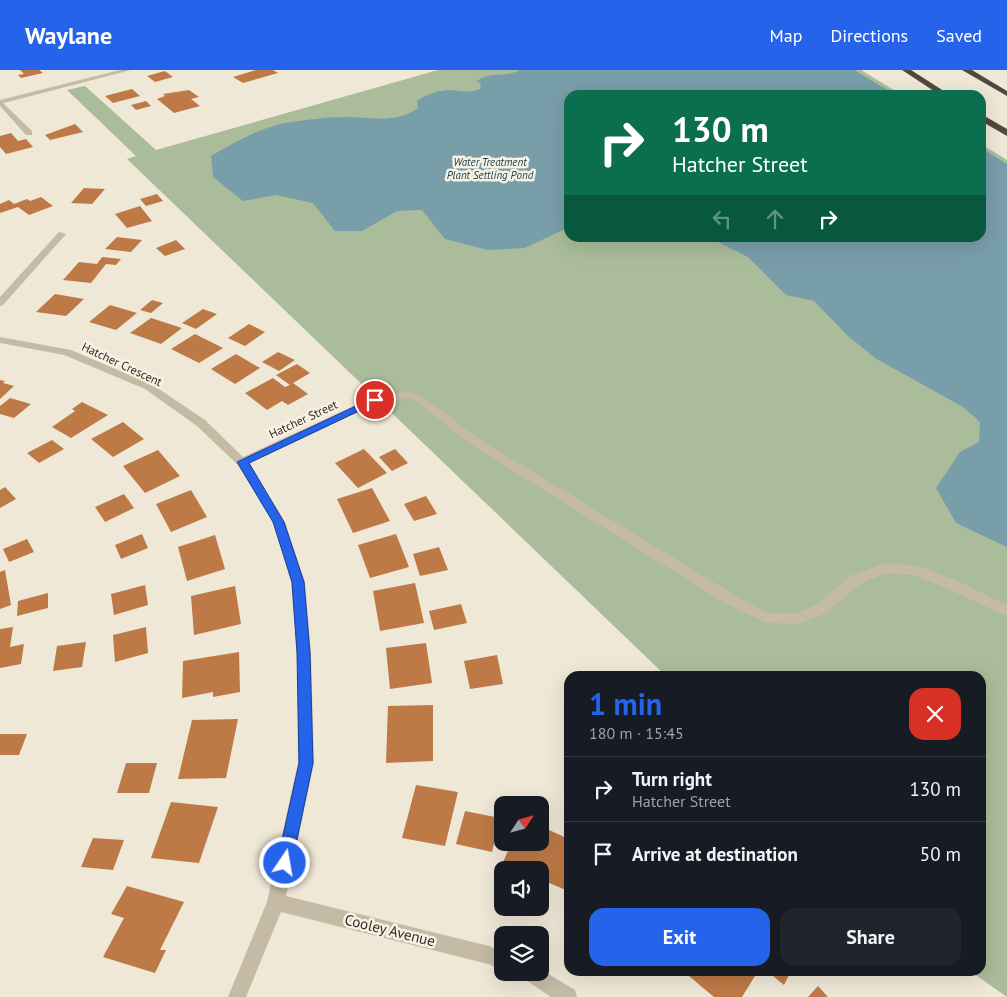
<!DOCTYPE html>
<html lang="en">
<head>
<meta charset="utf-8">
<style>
  :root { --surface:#171b24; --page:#20242c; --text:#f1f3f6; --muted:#9ea1a6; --line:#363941; --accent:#2563eb }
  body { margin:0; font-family:"PT Sans",sans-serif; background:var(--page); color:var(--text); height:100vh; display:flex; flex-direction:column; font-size:19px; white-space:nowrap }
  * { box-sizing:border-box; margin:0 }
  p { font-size:16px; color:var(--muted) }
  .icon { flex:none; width:28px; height:28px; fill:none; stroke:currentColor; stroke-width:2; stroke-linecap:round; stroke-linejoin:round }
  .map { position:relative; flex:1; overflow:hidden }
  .side { position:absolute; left:564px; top:601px; width:422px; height:305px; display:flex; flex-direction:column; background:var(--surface); border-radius:15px; box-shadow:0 5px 20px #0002 }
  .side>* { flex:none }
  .top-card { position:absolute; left:564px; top:20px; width:422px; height:152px; border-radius:15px; box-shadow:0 5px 20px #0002; background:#0b6e4f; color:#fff; overflow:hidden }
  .needle { width:32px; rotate:54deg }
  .controls { position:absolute; left:494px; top:726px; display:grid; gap:10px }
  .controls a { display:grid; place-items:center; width:55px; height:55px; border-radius:10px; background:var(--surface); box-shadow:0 5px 20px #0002; font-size:25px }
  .pin { position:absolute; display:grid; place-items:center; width:42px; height:42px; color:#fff; margin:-21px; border:2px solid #fff; border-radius:50%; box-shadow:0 1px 5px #0007 }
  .me { position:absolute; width:55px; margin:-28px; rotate:12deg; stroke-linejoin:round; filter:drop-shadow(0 0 4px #0008) }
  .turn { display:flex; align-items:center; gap:18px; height:105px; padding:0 25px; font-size:22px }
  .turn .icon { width:65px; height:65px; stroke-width:2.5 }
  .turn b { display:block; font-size:35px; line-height:42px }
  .lanes { display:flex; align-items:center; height:48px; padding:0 25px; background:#0003; justify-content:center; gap:25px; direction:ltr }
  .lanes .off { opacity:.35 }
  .round { display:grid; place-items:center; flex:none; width:52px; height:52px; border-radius:15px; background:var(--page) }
  .head { display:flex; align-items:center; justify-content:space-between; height:85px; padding:0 25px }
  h1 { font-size:30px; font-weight:700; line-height:38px; color:var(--accent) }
  .button { display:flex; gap:10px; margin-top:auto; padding:10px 25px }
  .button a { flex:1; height:58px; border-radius:15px; background:var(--accent); color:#fff; font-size:20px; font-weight:700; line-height:58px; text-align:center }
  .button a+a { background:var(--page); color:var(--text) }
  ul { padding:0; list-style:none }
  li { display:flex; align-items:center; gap:15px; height:65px; padding:0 25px; border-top:1px solid var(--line) }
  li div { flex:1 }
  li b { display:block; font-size:19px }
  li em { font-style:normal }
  header { display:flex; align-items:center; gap:30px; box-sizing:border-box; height:70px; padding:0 25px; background:var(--accent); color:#fff }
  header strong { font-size:24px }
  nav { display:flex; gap:28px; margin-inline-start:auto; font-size:18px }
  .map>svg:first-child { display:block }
</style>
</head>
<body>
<header>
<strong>Waylane</strong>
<nav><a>Map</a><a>Directions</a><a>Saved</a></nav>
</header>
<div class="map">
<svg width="1007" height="927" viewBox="0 0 1007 927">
  <rect width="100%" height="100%" fill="#efe8d7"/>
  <polygon fill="#aabc99" points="438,0 861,0 902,25 569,25 569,168 981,168 981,74 1007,90 1007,927 970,901 981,901 981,606 666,606 127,89 136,86 67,20 85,16 156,80"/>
  <g fill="#789eaa">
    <path d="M 520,0 L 854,0 L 896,25 L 569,25 L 569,157 L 525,178 L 488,180 L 445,169 L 422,140 L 397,141 L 362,161 L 335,161 L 313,133 L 276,125 L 243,131 L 213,107 L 211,86 C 234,73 259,58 285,53 C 305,50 327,47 347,47 C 372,47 396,54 418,38 L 417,31 C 426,25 436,21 448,20 C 460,20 468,24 480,19 L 481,14 L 477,11 C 490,1 505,8 520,0 Z"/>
    <polygon points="981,78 1007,94 1007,477 956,453 936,418 960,382 979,372 980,352 963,337 875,288 848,266 814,231 786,225 748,187 710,168 981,168"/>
  </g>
  <g fill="#be7a46">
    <polygon points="20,0 39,0 43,3 21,8 18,5 24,4"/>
    <polygon points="256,0 273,0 278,3 243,13 233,7"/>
    <polygon points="165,1 173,7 155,12 147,6"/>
    <polygon points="132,19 140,26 113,33 105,26"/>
    <polygon points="189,20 199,27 191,29 200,36 174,43 157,29 165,26 163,24"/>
    <polygon points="146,31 151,36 136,40 131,35"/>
    <polygon points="75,54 83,62 50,70 45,65"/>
    <polygon points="11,63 18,71 26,69 33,77 6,84 0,77 0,66"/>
    <polygon points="84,118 105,119 92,134 71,133"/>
    <polygon points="157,124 163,131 146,136 140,129"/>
    <polygon points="41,127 53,136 29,145 18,137 0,143 0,134 9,130 14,134 27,129 30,131"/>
    <polygon points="140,136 152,151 127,158 115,144"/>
    <polygon points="117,167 142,170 131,182 105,179"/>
    <polygon points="176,170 185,179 165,186 156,178"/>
    <polygon points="102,187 121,189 116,195 106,194 91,213 63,210 79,192 97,194"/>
    <polygon points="55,224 84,229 66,246 36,242"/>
    <polygon points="152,230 163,233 151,243 140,240"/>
    <polygon points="110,235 137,243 116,260 89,252"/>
    <polygon points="203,239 217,244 196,259 182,253"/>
    <polygon points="151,248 182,258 161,274 130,263"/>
    <polygon points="249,254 265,262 245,276 228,268"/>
    <polygon points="195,264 223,278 199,293 171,279"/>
    <polygon points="278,282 295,290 279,301 262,292"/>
    <polygon points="236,284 260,298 235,314 211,299"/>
    <polygon points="297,294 310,303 293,313 308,324 288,335 282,331 267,340 245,323 273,308 285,317 290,315 276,305"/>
    <polygon points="0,310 5,311 3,313 14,316 0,329"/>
    <polygon points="10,328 31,334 14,348 0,344 0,336"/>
    <polygon points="82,332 108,345 71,368 52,357 75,341 72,339"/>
    <polygon points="123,352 144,369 113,387 91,369"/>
    <polygon points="52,370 64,379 39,393 27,383"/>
    <polygon points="364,379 387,403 358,418 335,393"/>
    <polygon points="395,379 408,393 392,401 379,387"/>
    <polygon points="158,380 180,406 145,423 123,396"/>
    <polygon points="5,417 16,429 0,438 0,420"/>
    <polygon points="372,418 390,451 353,463 337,429"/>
    <polygon points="191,420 207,447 171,462 156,434"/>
    <polygon points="124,424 134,438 105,452 95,437"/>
    <polygon points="426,426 437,444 414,451 404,434"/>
    <polygon points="142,464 148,478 121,489 115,475"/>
    <polygon points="396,464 409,497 370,508 358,475"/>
    <polygon points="215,465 225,499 187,511 178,477"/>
    <polygon points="27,469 34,482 9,492 3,479"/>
    <polygon points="439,477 448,500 420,506 413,484"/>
    <polygon points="5,500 11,535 0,539 0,502"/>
    <polygon points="415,513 424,553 380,561 373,521"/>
    <polygon points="145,515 148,535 114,545 111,524"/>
    <polygon points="235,516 241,554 194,565 191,526"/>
    <polygon points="48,523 48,538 17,546 18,531"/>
    <polygon points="461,534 467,553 434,560 429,541"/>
    <polygon points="13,557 10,577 24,574 21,594 0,598 0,559"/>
    <polygon points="146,557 148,583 115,592 113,565"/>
    <polygon points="86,572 82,597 53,601 57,576"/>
    <polygon points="426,573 432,613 390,619 386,578"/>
    <polygon points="239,582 240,622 213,627 213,622 182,628 183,591"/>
    <polygon points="497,585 503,614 470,619 464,591"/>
    <polygon points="433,635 433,691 386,693 388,636"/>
    <polygon points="238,649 226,708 178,709 192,650"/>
    <polygon points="0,664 27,664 19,685 0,685"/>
    <polygon points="126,693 157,693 149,723 117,723"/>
    <polygon points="416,715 458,722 445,776 402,768"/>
    <polygon points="171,732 218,737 199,793 151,788"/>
    <polygon points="465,741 500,748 492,782 456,774"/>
    <polygon points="540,756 569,769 568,821 540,809 540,800 521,800 503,792 512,772 540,772"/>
    <polygon points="93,768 124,770 113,800 81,797"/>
    <polygon points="127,816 184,832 160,880 166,880 155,903 103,887 124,848 111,844"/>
    <polygon points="683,901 758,901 742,927 714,927"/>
    <polygon points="767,901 791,901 784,915"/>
    <polygon points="818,916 828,927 808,927"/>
  </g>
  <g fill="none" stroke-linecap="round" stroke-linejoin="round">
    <g fill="#c5baa4" fill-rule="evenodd">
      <polygon points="0,30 32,61 32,65 26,65 0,36"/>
      <polygon points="405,321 422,326 481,370 736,526 768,543 797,543 816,535 850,506 885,493 918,496 951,508 1007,535 1007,546 941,516 912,505 886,503 860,514 826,543 798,554 766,553 726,534 473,376 414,330 405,328 391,332 386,329 387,327"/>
    </g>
    <g fill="#c5baa4" fill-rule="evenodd">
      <polygon points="120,0 131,0 0,34 0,30"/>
      <polygon points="59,162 66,164 3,235 0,236 0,227"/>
      <polygon points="0,267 71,280 153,315 205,350 243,387 371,328 379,328 380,330 379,332 249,394 285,452 305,512 311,583 314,693 286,826 489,876 502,882 502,900 488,894 281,842 246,927 228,927 267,832 298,693 297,583 291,512 273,452 238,395 197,356 145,319 64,285 0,273"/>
      <polygon points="540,899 575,920 577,927 551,927 523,908 520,902 540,902"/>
    </g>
    <g fill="#52473d" fill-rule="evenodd">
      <polygon points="902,0 911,0 950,25 940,25"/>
      <polygon points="962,0 972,0 1007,21 1007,26"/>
      <polygon points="981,44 1007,59 1007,66 981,51"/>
    </g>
  </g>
  <polygon fill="#2563eb" stroke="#184099" points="375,327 380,330 378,332 249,393 284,452 304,512 310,583 313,693 292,793 290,798 285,800 279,798 277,793 299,693 297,583 292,512 273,452 237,392"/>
  <g text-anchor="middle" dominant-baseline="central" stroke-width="5" stroke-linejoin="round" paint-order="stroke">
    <g font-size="11" font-style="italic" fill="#1e4350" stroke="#f7f2e3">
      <text x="490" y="92">Water Treatment<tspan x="490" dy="13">Plant Settling Pond</tspan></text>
    </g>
    <g font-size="12" fill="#322b25" stroke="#f7f2e3">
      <text transform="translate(122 294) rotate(25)">Hatcher Crescent</text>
      <text transform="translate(303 349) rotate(-25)">Hatcher Street</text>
    </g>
    <g font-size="15" fill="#322b25" stroke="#f7f2e3">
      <text transform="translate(390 860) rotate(14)">Cooley Avenue</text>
    </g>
  </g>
</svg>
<div class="controls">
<a><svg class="needle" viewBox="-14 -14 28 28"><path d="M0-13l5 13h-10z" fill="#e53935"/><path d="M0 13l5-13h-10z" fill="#9ea1a6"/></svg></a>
<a><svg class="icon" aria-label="sound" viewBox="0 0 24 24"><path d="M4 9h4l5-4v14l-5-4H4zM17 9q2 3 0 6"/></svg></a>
<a><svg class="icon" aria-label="layers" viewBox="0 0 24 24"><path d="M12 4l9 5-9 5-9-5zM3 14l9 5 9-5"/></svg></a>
</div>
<div class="pin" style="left:375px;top:330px;background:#d93025"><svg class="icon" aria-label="arrive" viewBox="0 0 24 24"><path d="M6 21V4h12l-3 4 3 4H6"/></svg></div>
<svg class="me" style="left:285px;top:793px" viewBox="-20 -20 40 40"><circle r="17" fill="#2563eb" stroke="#fff" stroke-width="3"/><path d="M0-11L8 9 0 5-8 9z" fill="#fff"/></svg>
<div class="top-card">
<div class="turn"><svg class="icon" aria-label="right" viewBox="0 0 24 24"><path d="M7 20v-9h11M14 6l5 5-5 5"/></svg><div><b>130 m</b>Hatcher Street</div></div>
<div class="lanes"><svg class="icon off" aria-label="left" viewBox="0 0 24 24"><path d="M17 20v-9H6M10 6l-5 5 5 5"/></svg><svg class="icon off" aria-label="ahead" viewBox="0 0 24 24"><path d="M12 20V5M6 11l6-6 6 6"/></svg><svg class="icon" aria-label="right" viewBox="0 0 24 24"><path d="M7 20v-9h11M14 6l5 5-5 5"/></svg></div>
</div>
<section class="side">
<div class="head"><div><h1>1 min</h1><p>180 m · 15:45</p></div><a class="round" style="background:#d93025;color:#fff"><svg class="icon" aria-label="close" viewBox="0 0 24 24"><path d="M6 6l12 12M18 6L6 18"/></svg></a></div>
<ul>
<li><svg class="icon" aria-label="right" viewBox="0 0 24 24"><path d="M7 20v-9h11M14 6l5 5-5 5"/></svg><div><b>Turn right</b><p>Hatcher Street</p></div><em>130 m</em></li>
<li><svg class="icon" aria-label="arrive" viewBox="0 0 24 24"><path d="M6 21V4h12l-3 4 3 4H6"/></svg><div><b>Arrive at destination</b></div><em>50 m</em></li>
</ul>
<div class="button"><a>Exit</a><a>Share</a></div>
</section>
</div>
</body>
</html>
